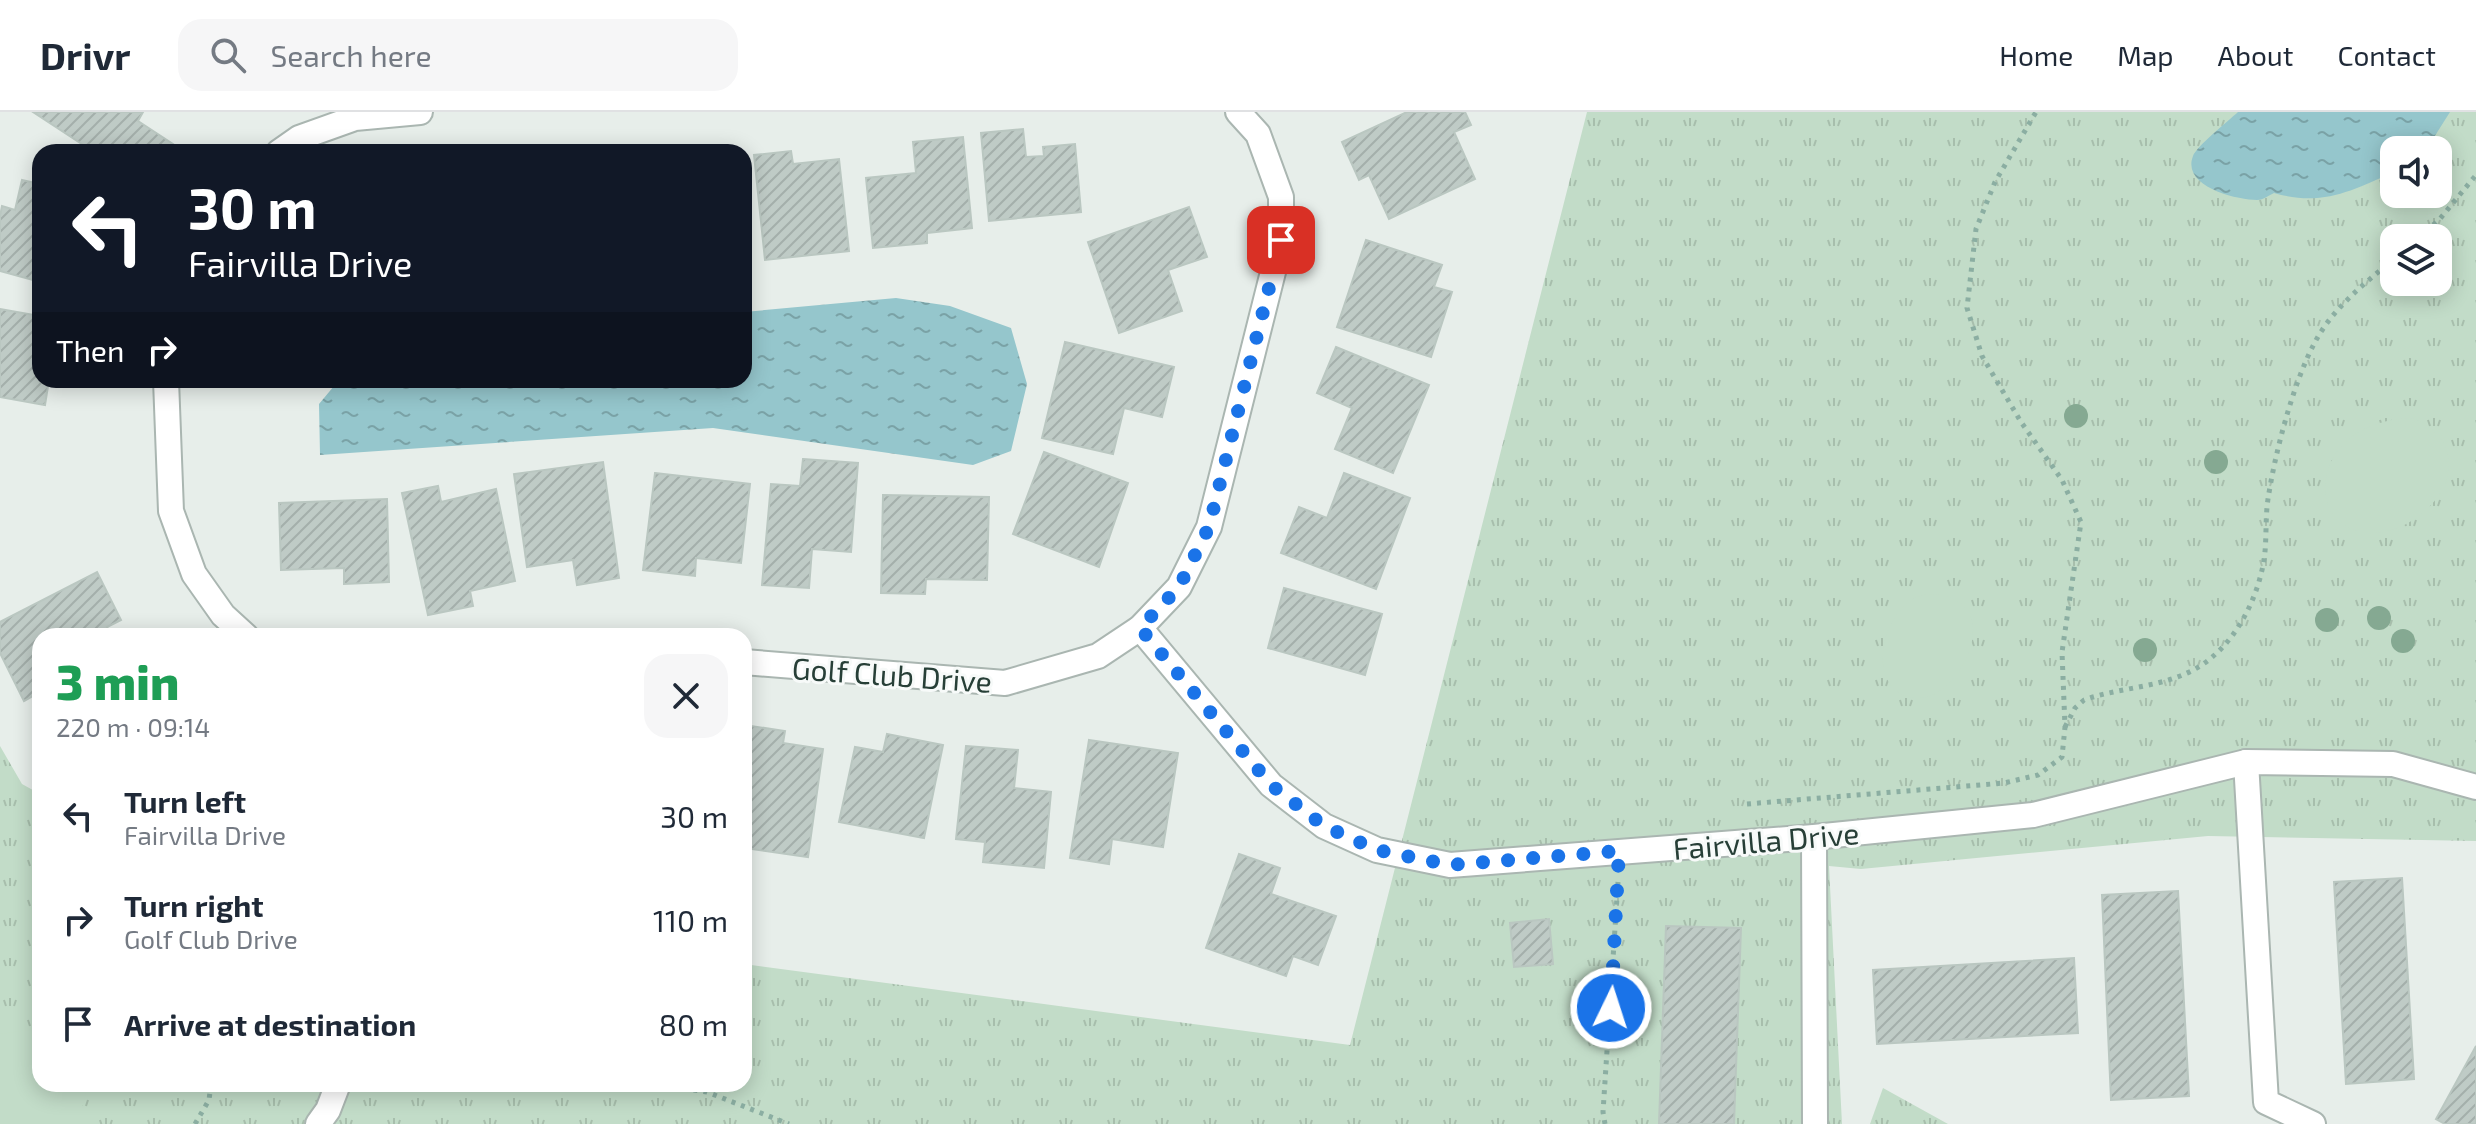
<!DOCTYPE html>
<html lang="en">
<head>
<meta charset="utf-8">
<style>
  :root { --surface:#fff; --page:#f6f6f7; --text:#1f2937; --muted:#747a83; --line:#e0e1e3 }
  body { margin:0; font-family:"Exo 2",sans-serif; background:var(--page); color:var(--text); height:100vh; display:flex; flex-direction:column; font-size:30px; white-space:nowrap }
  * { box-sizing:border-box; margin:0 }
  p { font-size:26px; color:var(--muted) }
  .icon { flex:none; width:44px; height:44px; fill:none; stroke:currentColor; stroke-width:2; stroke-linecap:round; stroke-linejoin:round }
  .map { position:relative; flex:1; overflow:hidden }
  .side { position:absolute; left:32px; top:516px; width:720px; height:464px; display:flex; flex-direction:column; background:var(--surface); border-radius:24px; box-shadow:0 4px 20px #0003 }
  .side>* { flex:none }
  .hud { position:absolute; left:32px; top:32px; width:720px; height:244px; border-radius:24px; box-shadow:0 4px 20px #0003; background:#111827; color:#fff; overflow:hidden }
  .fabs { position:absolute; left:2380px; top:24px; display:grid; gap:16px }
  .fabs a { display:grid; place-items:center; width:72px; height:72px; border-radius:16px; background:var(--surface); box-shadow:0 4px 20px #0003; font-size:40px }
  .pin { position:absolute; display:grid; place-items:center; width:68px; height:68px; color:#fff; margin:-34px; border-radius:16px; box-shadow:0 4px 12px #0006 }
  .me { position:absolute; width:88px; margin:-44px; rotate:4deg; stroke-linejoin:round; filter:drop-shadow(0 0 6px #0008) }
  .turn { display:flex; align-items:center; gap:28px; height:168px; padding:0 24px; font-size:36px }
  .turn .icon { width:104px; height:104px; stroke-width:2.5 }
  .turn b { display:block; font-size:56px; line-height:68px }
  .then { display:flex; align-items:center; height:76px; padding:0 24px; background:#0003; gap:16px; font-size:30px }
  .round { display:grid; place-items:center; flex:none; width:84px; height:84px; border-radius:24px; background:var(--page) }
  .summary { display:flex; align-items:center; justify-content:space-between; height:136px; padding:0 24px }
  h1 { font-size:48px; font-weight:800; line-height:60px; color:#1e9e55 }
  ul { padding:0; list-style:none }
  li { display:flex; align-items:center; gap:24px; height:104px; padding:0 24px }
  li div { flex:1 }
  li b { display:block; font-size:30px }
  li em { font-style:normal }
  header { display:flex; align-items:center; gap:48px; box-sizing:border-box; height:112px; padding:0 40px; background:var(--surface); border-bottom:2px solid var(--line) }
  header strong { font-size:38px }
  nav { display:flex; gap:44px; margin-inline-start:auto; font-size:28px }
  .search { width:560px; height:72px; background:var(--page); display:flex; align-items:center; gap:20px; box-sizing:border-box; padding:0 28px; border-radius:24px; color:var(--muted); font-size:30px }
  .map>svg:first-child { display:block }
</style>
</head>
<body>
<header>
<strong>Drivr</strong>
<div class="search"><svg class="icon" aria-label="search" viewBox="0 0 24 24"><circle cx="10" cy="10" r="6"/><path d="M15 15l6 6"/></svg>Search here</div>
<nav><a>Home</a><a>Map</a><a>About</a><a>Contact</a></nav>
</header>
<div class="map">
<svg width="2476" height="1012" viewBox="0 0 2476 1012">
  <defs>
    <pattern id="grass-tufts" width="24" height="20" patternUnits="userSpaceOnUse" patternTransform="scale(2)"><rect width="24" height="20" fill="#c2dcc8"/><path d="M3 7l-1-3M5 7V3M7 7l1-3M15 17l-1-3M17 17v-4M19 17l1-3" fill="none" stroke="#a7beac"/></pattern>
    <pattern id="water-ripples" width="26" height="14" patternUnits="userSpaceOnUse" patternTransform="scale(2)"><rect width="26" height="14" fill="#95c6cc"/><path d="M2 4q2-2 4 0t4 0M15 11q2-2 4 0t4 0" fill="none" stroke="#7aa2a6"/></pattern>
    <pattern id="building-hatch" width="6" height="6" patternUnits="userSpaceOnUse" patternTransform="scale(2)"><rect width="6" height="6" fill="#bfcbc6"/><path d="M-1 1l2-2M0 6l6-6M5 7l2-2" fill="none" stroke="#a4afab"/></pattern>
  </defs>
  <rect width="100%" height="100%" fill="#e7eeea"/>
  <g fill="url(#grass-tufts)" fill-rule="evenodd">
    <path d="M 1587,0 L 2476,0 L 2476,729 L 2208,724 L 1861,757 L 1829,754 L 1842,1012 L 0,1012 L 0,634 L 22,672 L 40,682 L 40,972 L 744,972 L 744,852 L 1350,933 ZM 2394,38 L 2438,38 L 2438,82 L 2394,82 ZM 2394,126 L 2438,126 L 2438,170 L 2394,170 Z"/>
    <polygon points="1883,976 1948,1012 1870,1012"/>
  </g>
  <g fill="#c2dcc8">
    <path d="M 2413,306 C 2425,311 2434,318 2442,328 C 2476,383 2379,451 2337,407 C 2326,396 2324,381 2326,367 C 2332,325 2375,306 2413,306 Z"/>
    <path d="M 1926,482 C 2012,481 1962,588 1918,586 C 1862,584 1879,492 1926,482 Z"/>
    <polygon points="28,918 40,920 40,972 88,972 82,997 67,1012 0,1012 0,922"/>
  </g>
  <g fill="url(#water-ripples)">
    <path d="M 2238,0 L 2450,0 L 2426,38 L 2394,38 L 2394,60 C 2351,79 2322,95 2274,81 C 2269,83 2264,88 2257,88 C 2237,88 2181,75 2193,44 C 2196,35 2228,9 2238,0 Z"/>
    <polygon points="896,186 950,194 1011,216 1027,272 1011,339 973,353 713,316 320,343 319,292 339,268 744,268 744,200"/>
  </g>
  <g fill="url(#building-hatch)" stroke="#bac7c1" stroke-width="2">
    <polygon points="33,0 143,0 138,9 173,32 168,40 94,40"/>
    <polygon points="1407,0 1465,0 1471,13 1454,20 1475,67 1389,107 1369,63 1359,68 1342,30"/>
    <polygon points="1023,17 1026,45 1044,44 1043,35 1075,32 1081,100 989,109 981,21"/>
    <polygon points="963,25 972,116 927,121 927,131 873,136 866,66 916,61 913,30"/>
    <polygon points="791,39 793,52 839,47 849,139 765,148 754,43"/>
    <polygon points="22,68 40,72 40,170 0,159 0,104 2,94 15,98"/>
    <polygon points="1189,95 1207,145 1168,158 1182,199 1119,221 1088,130"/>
    <polygon points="1366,128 1442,153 1434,175 1452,180 1431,245 1337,215"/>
    <polygon points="0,197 40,204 40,268 49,268 45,293 0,285"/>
    <polygon points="1065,230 1174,255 1162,305 1124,296 1113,342 1042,326"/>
    <polygon points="1336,235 1429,273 1393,361 1335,337 1352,296 1317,281"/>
    <polygon points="1044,340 1128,371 1099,455 1013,422"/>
    <polygon points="803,347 858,351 851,440 812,437 809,476 762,473 771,372 800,374"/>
    <polygon points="603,350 619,466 577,473 573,448 527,455 514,362"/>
    <polygon points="655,361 750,372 741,451 696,446 695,464 643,458"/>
    <polygon points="1344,361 1410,386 1376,477 1281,441 1299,395 1327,406"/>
    <polygon points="438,374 441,390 496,377 515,469 470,479 473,494 428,503 402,381"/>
    <polygon points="883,383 989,385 987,468 926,467 925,482 881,481"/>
    <polygon points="387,387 389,470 344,472 344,456 281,458 279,391"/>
    <polygon points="97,460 121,508 107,515 112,524 40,524 40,580 24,589 0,541 0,510"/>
    <polygon points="1284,476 1382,502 1365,563 1268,536"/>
    <polygon points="744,613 785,619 783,631 823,637 808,745 744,736"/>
    <polygon points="887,622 943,633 924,726 839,710 855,635 883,640"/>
    <polygon points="1089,628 1178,641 1163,735 1112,727 1109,752 1070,746"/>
    <polygon points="966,634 1018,638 1014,676 1051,680 1044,756 983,750 985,730 956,727"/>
    <polygon points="1239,742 1280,756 1271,782 1336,804 1318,853 1293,844 1286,864 1206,836"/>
    <polygon points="2402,766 2414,967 2346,972 2334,770"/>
    <polygon points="2178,779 2189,984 2111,988 2102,783"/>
    <polygon points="1549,807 1553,852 1514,855 1510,811"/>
    <polygon points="1666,814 1741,816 1734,1012 1659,1012"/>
    <polygon points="2074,846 2078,921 1877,932 1873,858"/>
    <polygon points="2476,934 2476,1012 2445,1012 2436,1007"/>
  </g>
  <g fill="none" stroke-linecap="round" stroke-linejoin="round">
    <defs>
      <g id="minor">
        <polyline points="279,40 299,26 355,6 420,0"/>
        <polyline points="166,268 171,399 194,462 223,503 246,524"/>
        <polyline points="1140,516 1271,673 1324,714 1377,738 1450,753 1814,725 2033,703 2246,650 2393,652 2476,675"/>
        <polyline points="744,550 1005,571 1098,544 1140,516 1179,475 1209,415 1281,128 1281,85 1258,22 1238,0"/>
        <polyline points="2246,650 2266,990 2313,1012"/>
        <polyline points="1814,725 1815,1012"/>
        <polyline points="318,1012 328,998 338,972"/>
      </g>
    </defs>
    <use href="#minor" stroke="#aab6b1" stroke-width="28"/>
    <g stroke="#8baea2" stroke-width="5" stroke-dasharray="4 6" stroke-linecap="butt">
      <polyline points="2418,126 2439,108 2476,63"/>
      <path d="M 2065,615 L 2075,596 L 2084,588 C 2120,575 2161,576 2195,557 C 2233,536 2257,490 2264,448 C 2267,428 2265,407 2268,387 C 2275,341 2293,271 2315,230 C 2333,196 2365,171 2394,147"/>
      <polyline points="1747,692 2004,671 2038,663 2062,645 2065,615 2062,540 2081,410 2062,368 2021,310 1982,244 1967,196 1976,117 1995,70 2036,0"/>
      <polyline points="654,972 707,980 789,1012"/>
      <polyline points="195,1012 209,988 211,972"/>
      <polyline points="1605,1012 1603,1000 1618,770"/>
    </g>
    <use href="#minor" stroke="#fff" stroke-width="24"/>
  </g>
  <g fill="#85a992">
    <circle cx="2076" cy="304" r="12"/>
    <circle cx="2216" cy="350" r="12"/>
    <circle cx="2379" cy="506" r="12"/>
    <circle cx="2327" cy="508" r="12"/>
    <circle cx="2403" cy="529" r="12"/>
    <circle cx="2145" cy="538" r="12"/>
  </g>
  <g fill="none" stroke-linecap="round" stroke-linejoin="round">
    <polyline stroke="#1a73e8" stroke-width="14" stroke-dasharray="0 25.2" points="1281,128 1209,415 1179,475 1140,516 1271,673 1324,714 1377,738 1450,753 1619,739 1611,896"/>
  </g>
  <g text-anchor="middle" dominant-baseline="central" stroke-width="6" stroke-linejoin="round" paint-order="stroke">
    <g font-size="30" fill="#273f37" stroke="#f7faf9">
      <text transform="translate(892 562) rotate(4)">Golf Club Drive</text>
      <text transform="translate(1766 728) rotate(-5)">Fairvilla Drive</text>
    </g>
  </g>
</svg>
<div class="fabs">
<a><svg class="icon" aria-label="sound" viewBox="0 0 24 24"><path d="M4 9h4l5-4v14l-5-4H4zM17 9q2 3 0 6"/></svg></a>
<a><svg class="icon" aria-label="layers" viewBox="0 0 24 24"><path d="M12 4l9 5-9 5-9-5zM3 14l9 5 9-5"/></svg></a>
</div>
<div class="pin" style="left:1281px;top:128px;background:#d93025"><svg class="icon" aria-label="arrive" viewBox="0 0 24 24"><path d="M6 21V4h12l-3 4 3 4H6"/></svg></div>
<svg class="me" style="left:1611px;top:896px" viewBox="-20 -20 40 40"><circle r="17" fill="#1a73e8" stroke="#fff" stroke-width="3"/><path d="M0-11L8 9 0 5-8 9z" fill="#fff"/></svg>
<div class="hud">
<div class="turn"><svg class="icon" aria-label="left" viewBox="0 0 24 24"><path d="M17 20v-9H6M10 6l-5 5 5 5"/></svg><div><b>30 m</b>Fairvilla Drive</div></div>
<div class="then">Then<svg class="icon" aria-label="right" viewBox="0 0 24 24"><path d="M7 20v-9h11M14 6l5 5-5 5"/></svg></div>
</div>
<section class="side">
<div class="summary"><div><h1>3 min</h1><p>220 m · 09:14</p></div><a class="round"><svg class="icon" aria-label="close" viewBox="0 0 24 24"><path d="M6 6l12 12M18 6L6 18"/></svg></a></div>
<ul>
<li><svg class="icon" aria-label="left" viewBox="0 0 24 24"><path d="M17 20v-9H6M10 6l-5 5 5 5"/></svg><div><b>Turn left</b><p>Fairvilla Drive</p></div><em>30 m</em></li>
<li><svg class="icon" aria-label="right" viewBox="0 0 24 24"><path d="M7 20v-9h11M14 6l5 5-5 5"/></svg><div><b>Turn right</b><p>Golf Club Drive</p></div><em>110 m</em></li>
<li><svg class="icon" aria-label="arrive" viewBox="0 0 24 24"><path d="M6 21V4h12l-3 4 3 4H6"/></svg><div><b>Arrive at destination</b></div><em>80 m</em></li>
</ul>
</section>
</div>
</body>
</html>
